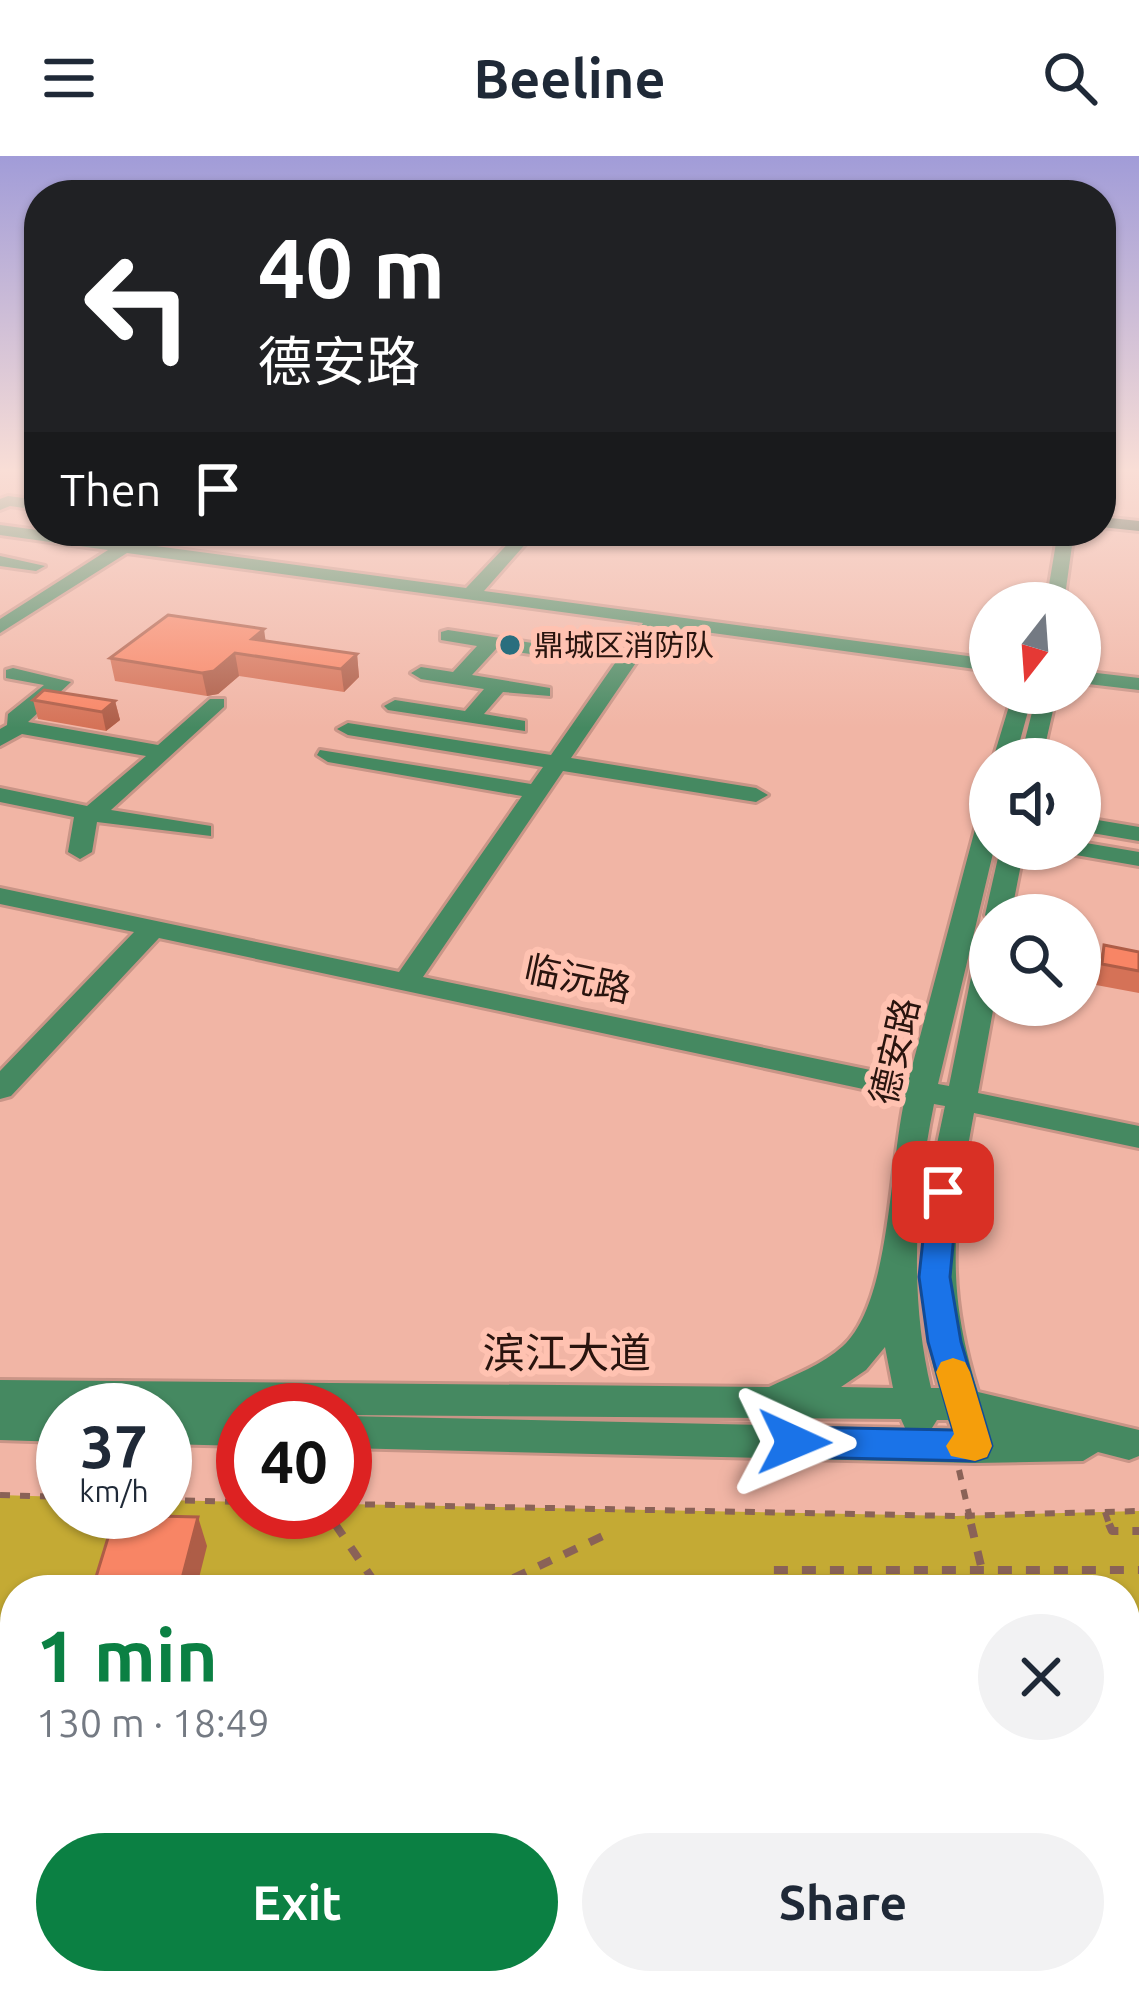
<!DOCTYPE html>
<html lang="en">
<head>
<meta charset="utf-8">
<style>
  :root { --surface:#fff; --page:#f2f2f3; --text:#1f2937; --muted:#747a83; --accent:#0b8043 }
  body { margin:0; font-family:Ubuntu,"Noto Sans SC",sans-serif; background:var(--page); color:var(--text); height:100vh; display:flex; flex-direction:column; font-size:45px; white-space:nowrap }
  * { box-sizing:border-box; margin:0 }
  p { font-size:39px; color:var(--muted) }
  .icon { flex:none; width:66px; height:66px; fill:none; stroke:currentColor; stroke-width:2; stroke-linecap:round; stroke-linejoin:round }
  .map { position:relative; flex:1; overflow:hidden }
  .side { position:absolute; left:0px; top:1419px; width:1140px; height:420px; display:flex; flex-direction:column; background:var(--surface); border-radius:48px 48px 0 0; box-shadow:0 3px 9px #0004 }
  .side>* { flex:none }
  .top-card { position:absolute; left:24px; top:24px; width:1092px; height:366px; border-radius:48px; box-shadow:0 3px 9px #0004; background:#202124; color:#fff; overflow:hidden }
  .needle { width:78px; rotate:197deg }
  .controls { position:absolute; left:969px; top:426px; display:grid; gap:24px }
  .controls a { display:grid; place-items:center; width:132px; height:132px; border-radius:50%; background:var(--surface); box-shadow:0 3px 9px #0004; font-size:60px }
  .speed { position:absolute; left:36px; top:1227px; display:flex; gap:24px; font-size:60px; font-weight:700; text-align:center }
  .speed>* { display:grid; place-content:center; width:156px; height:156px; border-radius:50%; background:var(--surface); box-shadow:0 3px 9px #0004; line-height:1 }
  .speed small { font-size:30px; font-weight:400 }
  .speed .limit { border:18px solid #d22; background:#fff; color:#111 }
  .pin { position:absolute; display:grid; place-items:center; width:102px; height:102px; color:#fff; margin:-51px; border-radius:24px; box-shadow:0 6px 18px #0006 }
  .me { position:absolute; width:132px; margin:-66px; rotate:91deg; stroke-linejoin:round; filter:drop-shadow(0 0 9px #0008) }
  .turn { display:flex; align-items:center; gap:42px; height:252px; padding:0 36px; font-size:54px }
  .turn .icon { width:156px; height:156px; stroke-width:2.5 }
  .turn b { display:block; font-size:84px; line-height:102px }
  .then { display:flex; align-items:center; height:114px; padding:0 36px; background:#0003; gap:24px; font-size:45px }
  .round { display:grid; place-items:center; flex:none; width:126px; height:126px; border-radius:63px; background:var(--page) }
  .summary { display:flex; align-items:center; justify-content:space-between; height:204px; padding:0 36px }
  h1 { font-size:72px; font-weight:600; line-height:90px; color:var(--accent) }
  .primary-button { display:flex; gap:24px; margin-top:auto; padding:24px 36px }
  .primary-button a { flex:1; height:138px; border-radius:72px; background:var(--accent); color:#fff; font-size:48px; font-weight:600; line-height:138px; text-align:center }
  .primary-button a+a { background:var(--page); color:var(--text) }
  header { display:flex; justify-content:space-between; align-items:center; height:156px; padding:0 36px; background:var(--surface); font-size:54px; font-weight:600 }
  .map>svg:first-child { display:block }
</style>
</head>
<body>
<header><svg class="icon" aria-label="menu" viewBox="0 0 24 24"><path d="M4 6h16M4 12h16M4 18h16"/></svg>Beeline<svg class="icon" aria-label="search" viewBox="0 0 24 24"><circle cx="10" cy="10" r="6"/><path d="M15 15l6 6"/></svg></header>
<div class="map">
<svg width="1139" height="1839" viewBox="0 0 1139 1839">
  <rect width="100%" height="100%" fill="#f1b5a5"/>
  <path fill="#c4aa34" fill-rule="evenodd" d="M 0,1339 L 63,1341 L 63,1356 L 165,1356 L 165,1344 L 243,1346 L 243,1356 L 345,1356 L 345,1348 L 956,1360 L 1139,1355 L 1139,1839 L 0,1839 ZM 15,1434 L 1125,1434 L 1125,1824 L 15,1824 Z"/>
  <g fill="none" stroke-linecap="round" stroke-linejoin="round">
    <defs>
      <g id="minor">
        <polygon points="8,340 39,344 39,354 10,350 0,354 0,343"/>
        <path d="M 0,369 L 466,432 L 520,375 L 537,375 L 484,435 L 990,503 L 990,515 L 661,470 L 571,602 L 756,632 L 768,639 L 756,646 L 563,615 L 423,821 L 909,922 L 978,662 L 990,655 L 990,693 L 994,693 L 938,928 L 949,930 L 976,797 L 990,789 L 990,849 L 994,849 L 978,937 L 1139,970 L 1139,992 L 974,957 C 954,1066 944,1127 978,1236 L 1139,1274 L 1139,1300 L 1129,1304 L 1098,1296 L 1083,1305 L 975,1307 L 345,1292 L 345,1260 L 905,1272 L 901,1263 L 345,1259 L 345,1254 L 243,1254 L 243,1290 L 165,1288 L 165,1254 L 63,1254 L 63,1286 L 0,1284 L 0,1224 L 769,1231 C 794,1219 822,1209 843,1190 C 891,1146 889,1010 905,942 L 159,782 L 11,940 L 0,943 L 0,915 L 134,776 L 0,748 L 0,732 L 399,816 L 522,640 L 328,606 L 317,599 L 320,594 L 531,628 L 543,611 L 348,579 L 337,573 L 348,567 L 551,599 L 643,467 L 127,397 L 0,477 L 0,463 L 108,394 L 0,379 ZM 934,948 L 945,950 C 922,1058 908,1123 939,1232 L 931,1232 C 909,1139 915,1041 934,948 ZM 885,1191 L 893,1232 L 841,1231 L 866,1214 ZM 937,1264 L 948,1264 L 952,1273 L 932,1272 Z"/>
        <polygon points="1058,375 1074,375 1064,447 1046,447"/>
        <polygon points="0,400 45,410 36,415 0,410"/>
        <polygon points="448,474 565,492 568,496 558,502 496,493 472,519 550,532 550,540 503,536 484,558 525,565 525,575 388,554 384,550 395,544 465,555 484,533 421,523 411,517 421,511 453,516 477,490 441,484 441,476"/>
        <polygon points="13,512 71,526 28,566 158,589 210,543 224,543 224,551 111,654 211,670 211,680 97,666 92,696 80,703 68,696 74,661 0,646 0,632 87,650 146,600 22,578 0,590 0,573 7,569 8,558 44,529 6,522 6,514"/>
        <polygon points="1080,515 1139,522 1139,534 1080,527"/>
        <polygon points="1013,537 1033,537 1015,603 993,603"/>
        <polygon points="1037,537 1057,537 1042,603 1020,603"/>
        <polygon points="1080,661 1139,671 1139,685 1080,675"/>
        <polygon points="1080,686 1139,696 1139,710 1070,698 1067,693 1080,693"/>
        <polygon points="1000,693 1024,693 1011,759 990,759 990,765 985,759"/>
      </g>
      <polygon id="major" points="1101,361 1139,365 1139,375 1101,371"/>
    </defs>
    <use href="#minor" stroke="#c99587" stroke-width="6"/>
    <use href="#major" stroke="#c99587" stroke-width="6"/>
    <g stroke="#8a6257" stroke-width="6" stroke-dasharray="10 10" stroke-linecap="butt">
      <polyline points="959,1314 972,1371"/>
      <polyline points="0,1339 63,1341"/>
      <polyline points="165,1344 243,1346"/>
      <polyline points="345,1348 956,1360 1139,1355"/>
      <polyline points="1105,1356 1110,1371"/>
    </g>
    <g stroke="#8a6257" stroke-width="8" stroke-dasharray="14 14" stroke-linecap="butt">
      <polyline points="335,1368 380,1434"/>
      <polyline points="971,1368 982,1414"/>
      <polyline points="1109,1368 1112,1375 1139,1375"/>
      <polyline points="488,1434 605,1379"/>
      <polyline points="768,1434 766,1414 1139,1414"/>
      <polyline points="0,1577 15,1577"/>
      <polyline points="1125,1595 1139,1595"/>
      <polyline points="0,1810 15,1811"/>
      <polyline points="816,1824 893,1839"/>
      <polyline points="1092,1824 1095,1839"/>
    </g>
    <use href="#minor" fill="#458961" fill-rule="evenodd"/>
    <use href="#major" fill="#14462b" fill-rule="evenodd"/>
  </g>
  <g fill="#d57257">
    <polygon points="266,484 357,498 359,521 344,536 239,520 218,538 207,540 115,525 110,502"/>
    <polygon points="33,544 115,545 120,564 106,575 38,563"/>
    <polygon points="1104,789 1139,796 1139,837 1096,829 1097,811"/>
  </g>
  <g fill="#ae5d47">
    <polygon points="264,473 267,495 252,483"/>
    <polygon points="235,497 239,520 218,538 207,540 202,517"/>
    <polygon points="357,498 359,521 344,536 341,513"/>
    <polygon points="115,545 120,564 106,575 102,556"/>
    <polygon points="198,1361 207,1390 196,1434 179,1434"/>
  </g>
  <g fill="#f88565" stroke="#ae5d47" stroke-width="3">
    <polygon points="168,459 264,473 252,483 357,498 341,513 235,497 214,515 202,517 110,502"/>
    <polygon points="44,534 115,545 102,556 33,544"/>
    <polygon points="1104,789 1139,796 1139,815 1102,808"/>
    <polygon points="115,1359 198,1361 179,1434 92,1434"/>
  </g>
  <linearGradient id="sky" x2="0" y2="1"><stop stop-color="#a19cd8"/><stop offset="0.55" stop-color="#f9ded6"/><stop offset="1" stop-color="#f9ded6" stop-opacity="0"/></linearGradient>
  <rect width="1139" height="572" fill="url(#sky)"/>
  <polygon fill="#1a73e8" stroke="#114b97" stroke-width="3" points="943,1026 953,1029 958,1036 950,1121 961,1186 992,1290 987,1301 975,1305 794,1301 782,1297 776,1286 782,1275 794,1271 953,1274 928,1186 919,1121 928,1036 932,1029"/>
  <polygon fill="#f59e0b" points="953,1202 965,1206 970,1216 992,1290 987,1301 975,1305 951,1300 946,1290 954,1278 936,1216 941,1206"/>
  <circle fill="#296e7e" stroke="#ffc2b1" stroke-width="4.5" cx="510" cy="489" r="12"/>
  <g text-anchor="middle" dominant-baseline="central" stroke-width="12" stroke-linejoin="round" paint-order="stroke">
    <g font-size="30" fill="#29140e" stroke="#ffc2b1" text-anchor="start">
      <text x="534" y="489">鼎城区消防队</text>
    </g>
    <g font-size="36" fill="#29140e" stroke="#ffc2b1">
      <text transform="translate(578 822) rotate(12)">临沅路</text>
      <text transform="translate(894 895) rotate(-77)">德安路</text>
    </g>
    <g font-size="42" fill="#29140e" stroke="#ffc2b1">
      <text x="567" y="1196">滨江大道</text>
    </g>
  </g>
</svg>
<div class="controls">
<a><svg class="needle" viewBox="-14 -14 28 28"><path d="M0-13l5 13h-10z" fill="#e53935"/><path d="M0 13l5-13h-10z" fill="#747a83"/></svg></a>
<a><svg class="icon" aria-label="sound" viewBox="0 0 24 24"><path d="M4 9h4l5-4v14l-5-4H4zM17 9q2 3 0 6"/></svg></a>
<a><svg class="icon" aria-label="search" viewBox="0 0 24 24"><circle cx="10" cy="10" r="6"/><path d="M15 15l6 6"/></svg></a>
</div>
<div class="speed"><div>37<small>km/h</small></div><div class="limit">40</div></div>
<div class="pin" style="left:943px;top:1036px;background:#d93025"><svg class="icon" aria-label="arrive" viewBox="0 0 24 24"><path d="M6 21V4h12l-3 4 3 4H6"/></svg></div>
<svg class="me" style="left:794px;top:1286px" viewBox="-20 -20 40 40"><path d="M0-17L14 15 0 8-14 15z" fill="#1a73e8" stroke="#fff" stroke-width="4"/></svg>
<div class="top-card">
<div class="turn"><svg class="icon" aria-label="left" viewBox="0 0 24 24"><path d="M17 20v-9H6M10 6l-5 5 5 5"/></svg><div><b>40 m</b>德安路</div></div>
<div class="then">Then<svg class="icon" aria-label="arrive" viewBox="0 0 24 24"><path d="M6 21V4h12l-3 4 3 4H6"/></svg></div>
</div>
<section class="side">
<div class="summary"><div><h1>1 min</h1><p>130 m · 18:49</p></div><a class="round"><svg class="icon" aria-label="close" viewBox="0 0 24 24"><path d="M6 6l12 12M18 6L6 18"/></svg></a></div>
<div class="primary-button"><a>Exit</a><a>Share</a></div>
</section>
</div>
</body>
</html>
